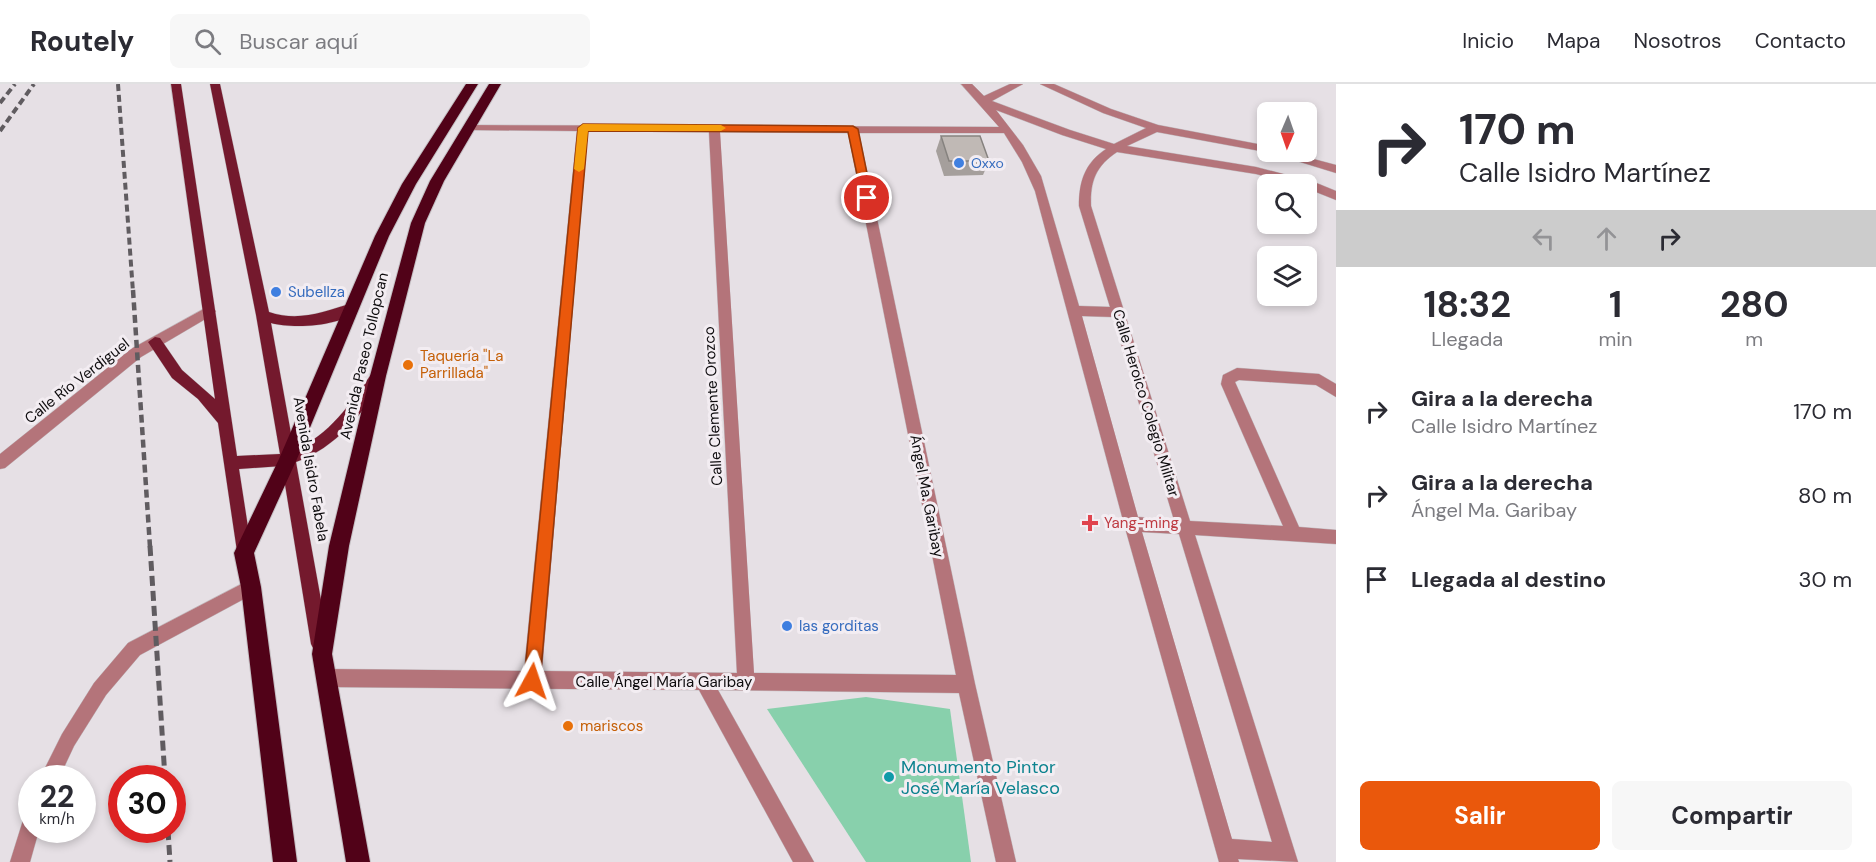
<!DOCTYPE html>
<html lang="es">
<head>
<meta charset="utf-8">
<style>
  :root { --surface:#fff; --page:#f7f7f7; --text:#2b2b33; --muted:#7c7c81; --line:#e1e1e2; --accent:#ea580c }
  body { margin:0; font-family:"DM Sans",sans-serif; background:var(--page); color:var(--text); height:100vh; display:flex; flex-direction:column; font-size:22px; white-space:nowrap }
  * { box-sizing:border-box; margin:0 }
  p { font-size:20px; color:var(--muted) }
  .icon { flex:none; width:33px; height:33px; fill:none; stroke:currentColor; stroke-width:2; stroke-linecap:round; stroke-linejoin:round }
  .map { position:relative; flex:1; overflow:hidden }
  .sheet { display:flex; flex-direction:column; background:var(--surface); width:540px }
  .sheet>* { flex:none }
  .hud { background:#fff; color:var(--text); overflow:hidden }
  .needle { width:39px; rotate:182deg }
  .buttons { position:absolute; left:1257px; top:18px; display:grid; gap:12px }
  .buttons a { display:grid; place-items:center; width:60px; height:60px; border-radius:9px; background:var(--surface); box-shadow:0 3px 9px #0003; font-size:30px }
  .speed { position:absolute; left:18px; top:681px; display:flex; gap:12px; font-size:30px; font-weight:700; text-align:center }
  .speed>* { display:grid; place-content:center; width:78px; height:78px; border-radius:50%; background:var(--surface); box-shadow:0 3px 9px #0003; line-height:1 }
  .speed small { font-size:15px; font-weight:400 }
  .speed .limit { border:9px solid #d22; background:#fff; color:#111 }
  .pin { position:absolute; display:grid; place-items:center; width:51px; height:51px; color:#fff; margin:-26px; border:3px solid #fff; border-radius:50%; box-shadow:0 2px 6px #0007 }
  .me { position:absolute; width:66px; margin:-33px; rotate:5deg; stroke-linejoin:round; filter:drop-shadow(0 0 4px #0008) }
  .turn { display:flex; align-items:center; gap:21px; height:126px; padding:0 24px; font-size:27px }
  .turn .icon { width:78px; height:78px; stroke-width:2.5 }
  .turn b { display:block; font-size:42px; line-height:51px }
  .lanes { display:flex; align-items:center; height:57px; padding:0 24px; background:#0003; justify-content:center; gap:30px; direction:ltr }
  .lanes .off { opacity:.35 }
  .eta { display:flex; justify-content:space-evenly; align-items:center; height:102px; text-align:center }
  .eta b { font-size:36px; font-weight:700; line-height:42px }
  .primary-button { display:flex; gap:12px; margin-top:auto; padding:12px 24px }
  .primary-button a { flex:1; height:69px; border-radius:9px; background:var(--accent); color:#fff; font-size:24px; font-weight:700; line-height:69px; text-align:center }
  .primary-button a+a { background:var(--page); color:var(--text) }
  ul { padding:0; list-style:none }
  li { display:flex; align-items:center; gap:18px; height:84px; padding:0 24px }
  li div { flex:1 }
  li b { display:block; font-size:22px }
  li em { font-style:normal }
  header { display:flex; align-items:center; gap:36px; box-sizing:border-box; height:84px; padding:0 30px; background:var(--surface); border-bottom:2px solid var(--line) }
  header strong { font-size:28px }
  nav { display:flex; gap:33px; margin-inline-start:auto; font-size:21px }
  .search { width:420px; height:54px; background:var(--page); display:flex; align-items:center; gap:15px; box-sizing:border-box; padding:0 21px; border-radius:9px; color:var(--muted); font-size:22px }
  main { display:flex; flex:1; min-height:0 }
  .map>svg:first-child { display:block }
</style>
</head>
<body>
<header>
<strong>Routely</strong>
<div class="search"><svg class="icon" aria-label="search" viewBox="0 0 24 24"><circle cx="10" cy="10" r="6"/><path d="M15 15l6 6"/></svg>Buscar aquí</div>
<nav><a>Inicio</a><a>Mapa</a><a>Nosotros</a><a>Contacto</a></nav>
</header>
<main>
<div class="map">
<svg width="1336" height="778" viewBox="0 0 1336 778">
  <rect width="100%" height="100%" fill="#e6e0e5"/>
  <polygon fill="#88d0ac" points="866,613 950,625 971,778 866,778 767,625"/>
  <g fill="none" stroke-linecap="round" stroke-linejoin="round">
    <defs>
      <g id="minor">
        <path d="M 961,0 L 972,0 L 984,12 L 1010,0 L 1023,0 L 992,17 L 1070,46 L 1114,60 L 1146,44 L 1103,29 L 1040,0 L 1054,0 L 1111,25 L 1158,41 L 1268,62 L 1268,68 L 1287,68 L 1336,81 L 1336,89 L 1271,69 L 1157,48 L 1127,62 L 1256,83 L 1314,98 L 1336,107 L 1336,116 L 1306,104 L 1306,100 L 1295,100 L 1256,90 L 1117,68 C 1096,82 1090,97 1091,122 L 1190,437 L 1283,442 L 1221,300 L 1223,291 L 1237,284 L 1319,290 L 1336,300 L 1336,313 L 1316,301 L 1239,296 L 1235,298 L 1299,443 L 1336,446 L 1336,460 L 1195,451 L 1298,778 L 1238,775 L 1239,778 L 1219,778 L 1124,440 L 1035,107 L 1022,78 L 1004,49 L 859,49 L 975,600 L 1016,778 L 996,778 L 959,609 L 718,606 L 814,778 L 793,778 L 699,606 L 326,603 L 320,600 L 317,594 L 320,588 L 326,585 L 524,587 L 577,47 L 469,46 L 464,43 L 465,41 L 999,43 ZM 996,26 L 1062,51 L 1106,65 C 1085,79 1079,97 1079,122 L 1110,223 L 1079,222 L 1041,92 L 1023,61 ZM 588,47 L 709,48 L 737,589 L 542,587 ZM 720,48 L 848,49 L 956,591 L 754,589 ZM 1082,232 L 1113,233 L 1174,436 L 1138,433 ZM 1142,448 L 1179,450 L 1272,758 L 1232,755 Z"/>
        <polygon points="209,222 216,227 214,230 141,273 5,384 0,385 0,370 131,265"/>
        <polygon points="251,495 257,498 259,503 257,508 140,571 106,611 74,662 59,694 40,694 62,650 94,599 128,559"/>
        <polygon points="32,728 32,746 39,746 30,778 10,778 25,730"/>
      </g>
      <path id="major" d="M 171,0 L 181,0 L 237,372 L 280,370 L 256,231 L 210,0 L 220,0 L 269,228 C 299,238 323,228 352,219 L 359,224 C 345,243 292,245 271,239 L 294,366 C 329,352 351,319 372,289 L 377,287 L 384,293 C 365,329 335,364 296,378 L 329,560 L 326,566 L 320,568 L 314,566 L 311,560 L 282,382 L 239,385 L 252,469 L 250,474 L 244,476 L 238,474 L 218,339 L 198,315 L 172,294 L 148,258 L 155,253 L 160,254 L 182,286 L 215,315 Z"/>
      <g id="highway">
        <polygon points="466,0 478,0 416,100 389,152 297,375 254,469 261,503 297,778 273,778 241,503 234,469 279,375 375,152 402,100"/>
        <polygon points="489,0 501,0 444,97 425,139 386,292 349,462 332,570 370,778 346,778 312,570 329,462 370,292 411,139 430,97"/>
      </g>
    </defs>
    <use href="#minor" stroke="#c3bec2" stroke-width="1"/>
    <use href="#major" stroke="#c3bec2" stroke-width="1"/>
    <use href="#highway" stroke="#c3bec2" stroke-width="2"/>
    <use href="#minor" fill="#b4747a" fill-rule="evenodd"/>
    <use href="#major" fill="#74192d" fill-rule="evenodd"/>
    <use href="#highway" fill="#510218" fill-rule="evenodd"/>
    <g stroke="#605c60" stroke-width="4" stroke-dasharray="7 4" stroke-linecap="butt">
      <polyline points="118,0 133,208"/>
      <polyline points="0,19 15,0"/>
      <polyline points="0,47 34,0"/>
    </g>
    <polyline stroke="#605c60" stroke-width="4.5" stroke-dasharray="8 4.5" stroke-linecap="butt" points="133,206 150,463"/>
    <g stroke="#605c60" stroke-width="5" stroke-dasharray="10 5" stroke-linecap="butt">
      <polyline points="150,462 165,694"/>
      <polyline points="168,746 170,778"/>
    </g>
  </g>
  <polygon fill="#a59f9c" points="941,52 989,77 983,91 944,92 936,67"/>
  <polygon fill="#c0b9b5" stroke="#86827f" stroke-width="1.5" points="941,52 980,52 989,77 949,77"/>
  <polygon fill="#ea580c" stroke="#983908" stroke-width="1.5" points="583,40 853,42 858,45 872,114 867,118 862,114 848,48 588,47 540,597 537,602 532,604 526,602 524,597 578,44"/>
  <polygon fill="#f59e0b" points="583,40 721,41 726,44 721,47 588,47 584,85 579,88 574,85 578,44"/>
  <g fill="#3f7fe0" stroke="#f3edf2" stroke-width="2">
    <circle cx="959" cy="79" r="6"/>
    <circle cx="276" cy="208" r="6"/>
    <circle cx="787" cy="542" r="6"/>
  </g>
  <g fill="#e8710a" stroke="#f3edf2" stroke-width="2">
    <circle cx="408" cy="281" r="6"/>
    <circle cx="568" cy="642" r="6"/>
  </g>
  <path fill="#e0444e" stroke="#f3edf2" stroke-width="2" d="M1087 430h6v6h6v6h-6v6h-6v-6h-6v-6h6z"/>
  <circle fill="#0f9aa8" stroke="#f3edf2" stroke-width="2" cx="889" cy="693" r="6"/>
  <g text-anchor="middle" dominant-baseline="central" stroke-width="6" stroke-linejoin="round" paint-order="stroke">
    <g font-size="14" fill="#366cbe" stroke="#f3edf2" text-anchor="start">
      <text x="971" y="79">Oxxo</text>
    </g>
    <g font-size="15" fill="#366cbe" stroke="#f3edf2" text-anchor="start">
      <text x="288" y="208">Subellza</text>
      <text x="799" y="542">las gorditas</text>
    </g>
    <g font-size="15" fill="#0d0b0d" stroke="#f3edf2">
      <text transform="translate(364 272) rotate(-77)">Avenida Paseo Tollopcan</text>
      <text transform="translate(77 297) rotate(-38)">Calle Río Verdiguel</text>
      <text transform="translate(1146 319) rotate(73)">Calle Heroico Colegio Militar</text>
      <text transform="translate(713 322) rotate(-93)">Calle Clemente Orozco</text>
      <text transform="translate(311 385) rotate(80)">Avenida Isidro Fabela</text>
      <text transform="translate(927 412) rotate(79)">Ángel Ma. Garibay</text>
      <text x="664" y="598">Calle Ángel María Garibay</text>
    </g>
    <g font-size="15" fill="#c56008" stroke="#f3edf2" text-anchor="start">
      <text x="420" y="272">Taquería "La<tspan x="420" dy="17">Parrillada"</tspan></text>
      <text x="580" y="642">mariscos</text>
    </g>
    <g font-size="15" fill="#be3a42" stroke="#f3edf2" text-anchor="start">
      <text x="1104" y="439">Yang-ming</text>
    </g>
    <g font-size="18" fill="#0d838f" stroke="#f3edf2" text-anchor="start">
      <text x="901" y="683">Monumento Pintor<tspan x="901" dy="21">José María Velasco</tspan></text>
    </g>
  </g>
</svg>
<div class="buttons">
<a><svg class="needle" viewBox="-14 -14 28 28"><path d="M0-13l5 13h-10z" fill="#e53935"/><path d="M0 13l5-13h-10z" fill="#7c7c81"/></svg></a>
<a><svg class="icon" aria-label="search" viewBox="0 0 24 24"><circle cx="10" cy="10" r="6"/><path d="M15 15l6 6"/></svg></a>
<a><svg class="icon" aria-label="layers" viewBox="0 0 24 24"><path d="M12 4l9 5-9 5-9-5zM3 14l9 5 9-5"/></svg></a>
</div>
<div class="speed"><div>22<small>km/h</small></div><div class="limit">30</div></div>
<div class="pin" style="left:867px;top:114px;background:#d93025"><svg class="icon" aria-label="arrive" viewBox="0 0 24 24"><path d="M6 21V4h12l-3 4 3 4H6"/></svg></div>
<svg class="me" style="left:532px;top:597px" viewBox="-20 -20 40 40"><path d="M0-17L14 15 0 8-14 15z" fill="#ea580c" stroke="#fff" stroke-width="4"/></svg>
</div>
<section class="sheet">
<div class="hud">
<div class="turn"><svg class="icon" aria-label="right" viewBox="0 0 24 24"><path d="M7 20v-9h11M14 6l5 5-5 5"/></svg><div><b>170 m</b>Calle Isidro Martínez</div></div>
<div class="lanes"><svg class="icon off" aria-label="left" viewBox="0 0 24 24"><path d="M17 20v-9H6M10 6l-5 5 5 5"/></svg><svg class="icon off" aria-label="ahead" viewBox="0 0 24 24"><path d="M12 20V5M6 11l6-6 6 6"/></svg><svg class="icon" aria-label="right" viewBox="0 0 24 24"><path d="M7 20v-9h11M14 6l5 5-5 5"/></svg></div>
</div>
<div class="eta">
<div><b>18:32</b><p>Llegada</p></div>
<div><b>1</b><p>min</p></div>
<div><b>280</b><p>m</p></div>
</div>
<ul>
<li><svg class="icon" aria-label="right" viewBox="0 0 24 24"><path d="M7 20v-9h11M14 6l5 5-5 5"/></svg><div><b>Gira a la derecha</b><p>Calle Isidro Martínez</p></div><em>170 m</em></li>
<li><svg class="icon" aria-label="right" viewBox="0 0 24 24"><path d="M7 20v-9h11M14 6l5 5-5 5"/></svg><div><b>Gira a la derecha</b><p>Ángel Ma. Garibay</p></div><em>80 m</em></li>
<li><svg class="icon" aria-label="arrive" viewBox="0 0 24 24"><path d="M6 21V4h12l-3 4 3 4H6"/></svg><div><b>Llegada al destino</b></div><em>30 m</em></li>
</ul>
<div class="primary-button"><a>Salir</a><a>Compartir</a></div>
</section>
</main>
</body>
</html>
